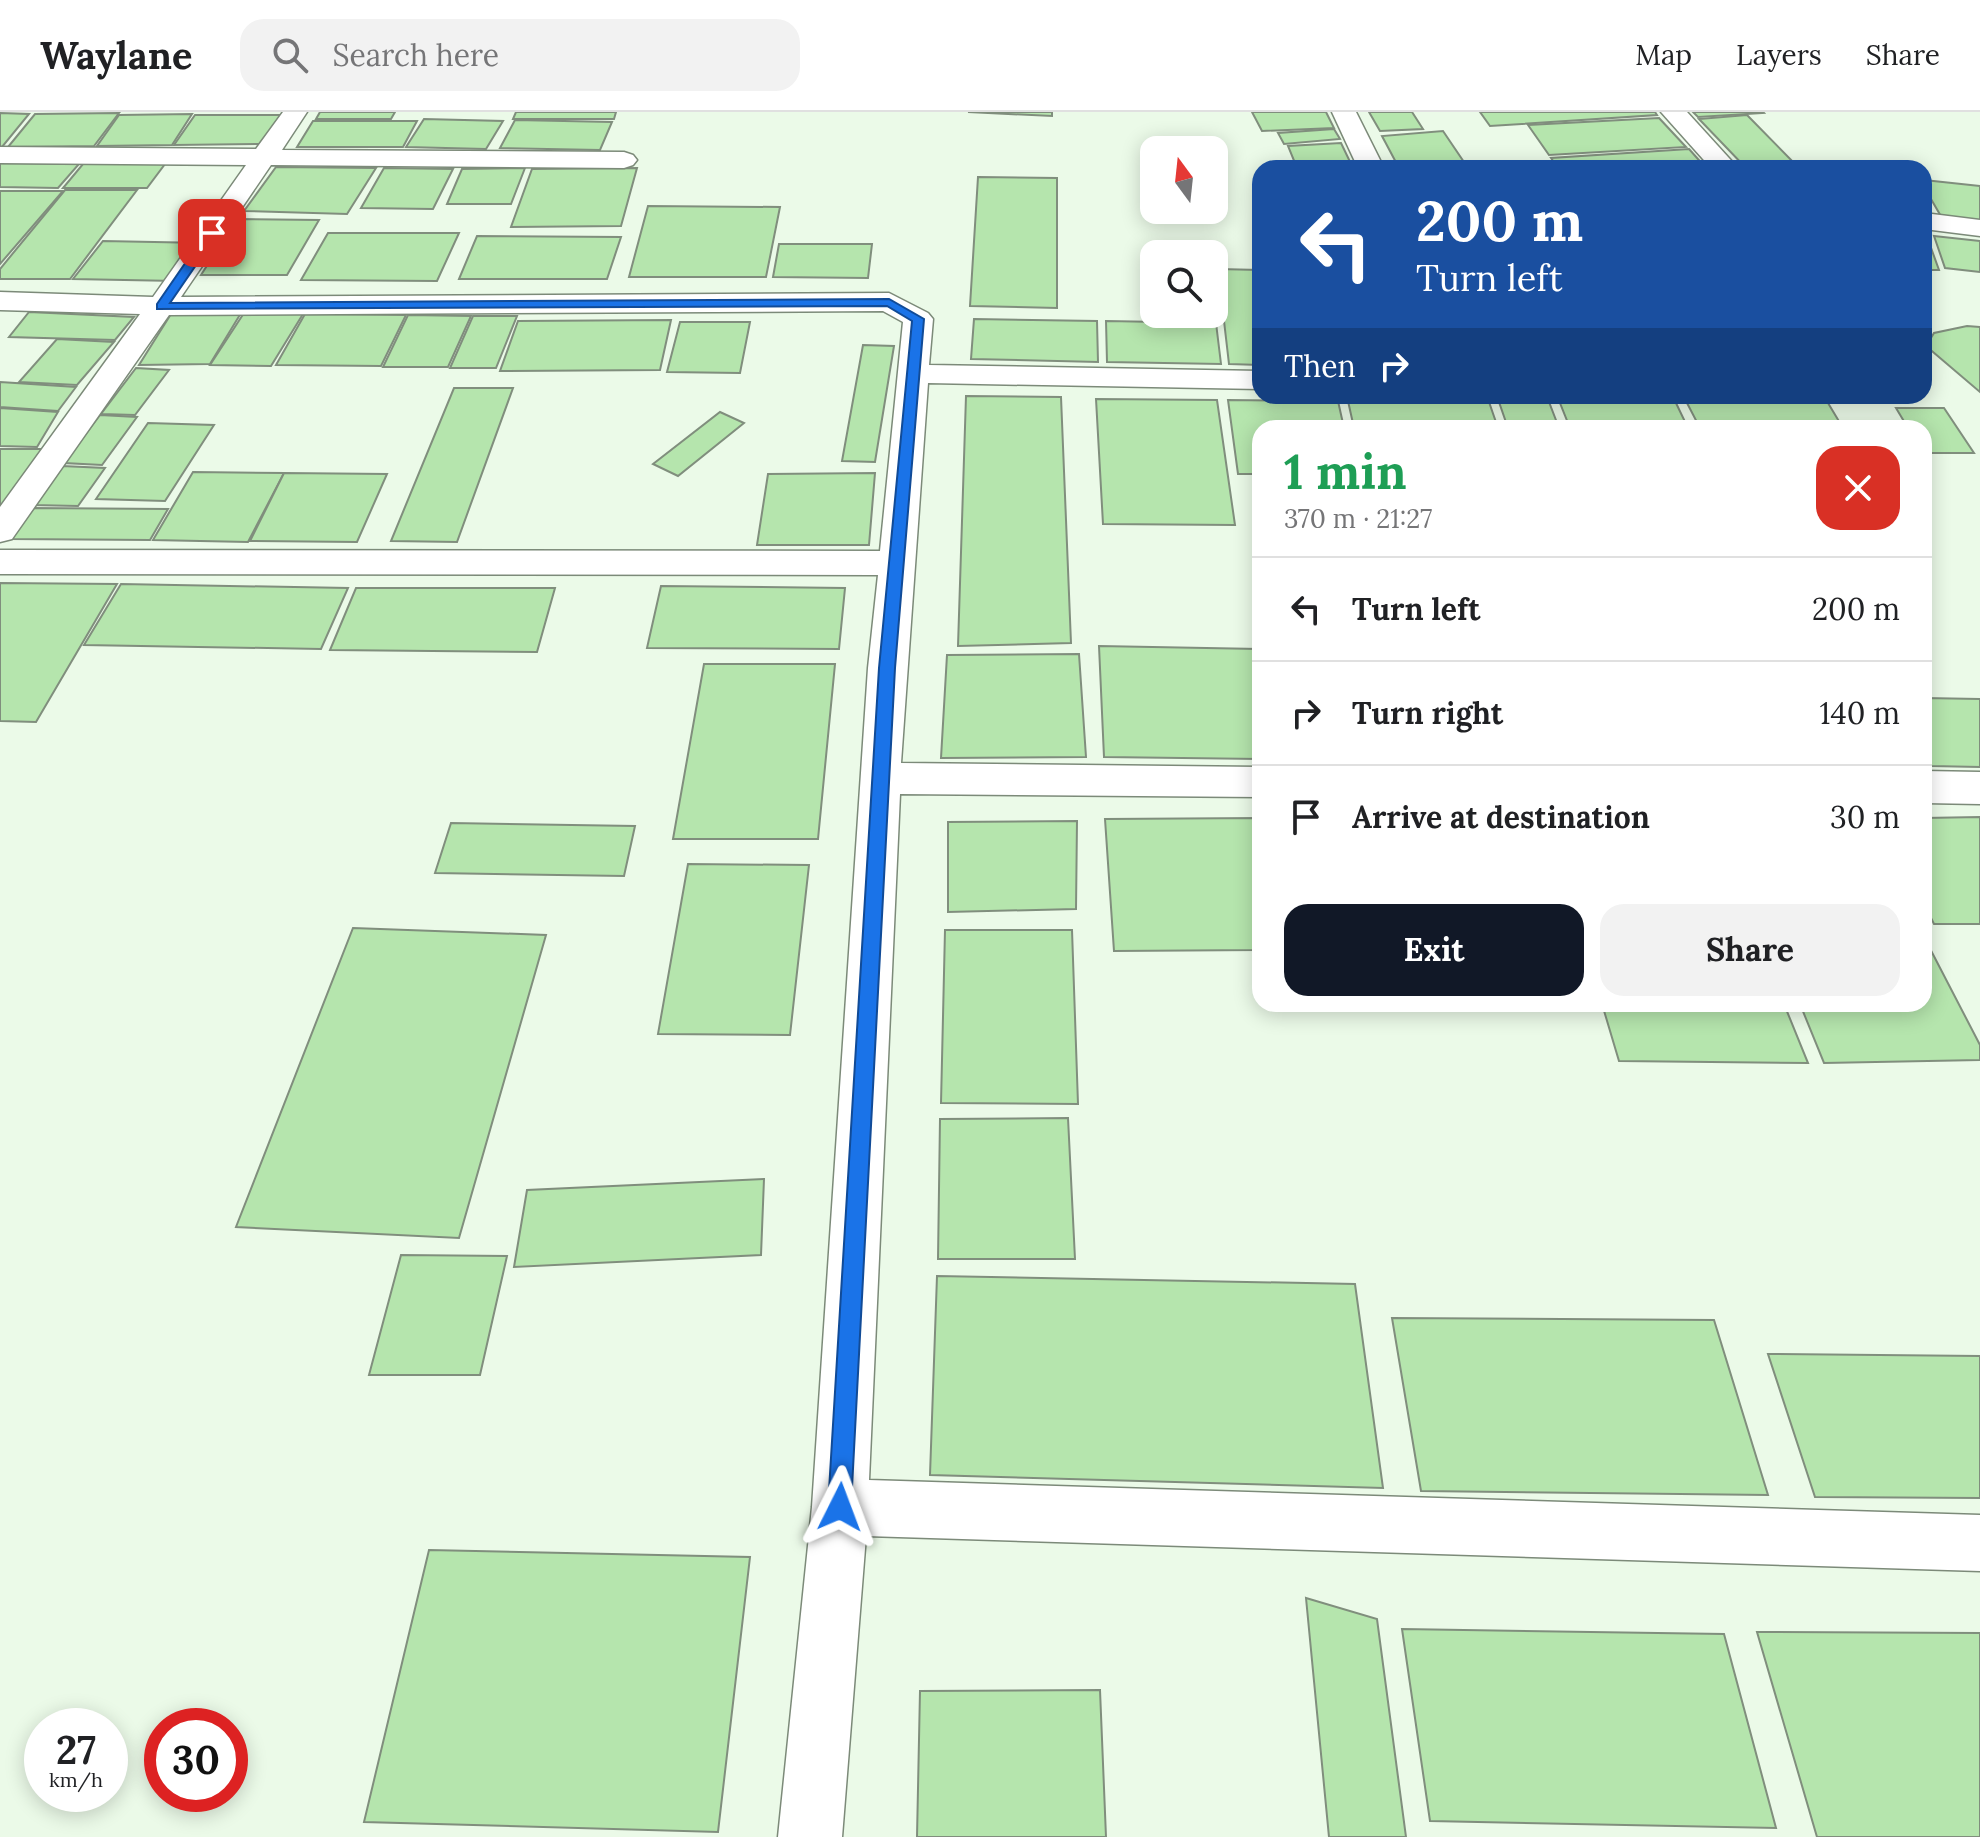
<!DOCTYPE html>
<html lang="en">
<head>
<meta charset="utf-8">
<style>
  :root { --surface:#fff; --page:#f2f2f2; --text:#202124; --muted:#757577; --line:#e0e0e0; --accent:#111827 }
  body { margin:0; font-family:Lora,serif; background:var(--page); color:var(--text); height:100vh; display:flex; flex-direction:column; font-size:30px; white-space:nowrap }
  * { box-sizing:border-box; margin:0 }
  p { font-size:26px; color:var(--muted) }
  .icon { flex:none; width:44px; height:44px; fill:none; stroke:currentColor; stroke-width:2; stroke-linecap:round; stroke-linejoin:round }
  .map { position:relative; flex:1; overflow:hidden }
  .details { position:absolute; left:1252px; top:308px; width:680px; height:592px; display:flex; flex-direction:column; background:var(--surface); border-radius:24px; box-shadow:0 4px 20px #0003 }
  .details>* { flex:none }
  .hud { position:absolute; left:1252px; top:48px; width:680px; height:244px; border-radius:24px; box-shadow:0 4px 20px #0003; background:#1a4fa0; color:#fff; overflow:hidden }
  .needle { width:52px; rotate:345deg }
  .tools { position:absolute; left:1140px; top:24px; display:grid; gap:16px }
  .tools a { display:grid; place-items:center; width:88px; height:88px; border-radius:16px; background:var(--surface); box-shadow:0 4px 20px #0003; font-size:40px }
  .speed { position:absolute; left:24px; top:1596px; display:flex; gap:16px; font-size:40px; font-weight:700; text-align:center }
  .speed>* { display:grid; place-content:center; width:104px; height:104px; border-radius:50%; background:var(--surface); box-shadow:0 4px 20px #0003; line-height:1 }
  .speed small { font-size:20px; font-weight:400 }
  .speed .limit { border:12px solid #d22; background:#fff; color:#111 }
  .pin { position:absolute; display:grid; place-items:center; width:68px; height:68px; color:#fff; margin:-34px; border-radius:16px; box-shadow:0 4px 12px #0006 }
  .me { position:absolute; width:88px; margin:-44px; rotate:3deg; stroke-linejoin:round; filter:drop-shadow(0 0 6px #0008) }
  .turn { display:flex; align-items:center; gap:28px; height:168px; padding:0 32px; font-size:36px }
  .turn .icon { width:104px; height:104px; stroke-width:2.5 }
  .turn b { display:block; font-size:56px; line-height:68px }
  .then { display:flex; align-items:center; height:76px; padding:0 32px; background:#0003; gap:16px; font-size:30px }
  .round { display:grid; place-items:center; flex:none; width:84px; height:84px; border-radius:24px; background:var(--page) }
  .headline { display:flex; align-items:center; justify-content:space-between; height:136px; padding:0 32px }
  h1 { font-size:48px; font-weight:700; line-height:60px; color:#1e9e55 }
  .cta { display:flex; gap:16px; margin-top:auto; padding:16px 32px }
  .cta a { flex:1; height:92px; border-radius:24px; background:var(--accent); color:#fff; font-size:32px; font-weight:700; line-height:92px; text-align:center }
  .cta a+a { background:var(--page); color:var(--text) }
  ul { padding:0; list-style:none }
  li { display:flex; align-items:center; gap:24px; height:104px; padding:0 32px; border-top:2px solid var(--line) }
  li div { flex:1 }
  li b { display:block; font-size:30px }
  li em { font-style:normal }
  header { display:flex; align-items:center; gap:48px; box-sizing:border-box; height:112px; padding:0 40px; background:var(--surface); border-bottom:2px solid var(--line) }
  header strong { font-size:38px }
  nav { display:flex; gap:44px; margin-inline-start:auto; font-size:28px }
  .search { width:560px; height:72px; background:var(--page); display:flex; align-items:center; gap:20px; box-sizing:border-box; padding:0 28px; border-radius:24px; color:var(--muted); font-size:30px }
  .map>svg:first-child { display:block }
</style>
</head>
<body>
<header>
<strong>Waylane</strong>
<div class="search"><svg class="icon" aria-label="search" viewBox="0 0 24 24"><circle cx="10" cy="10" r="6"/><path d="M15 15l6 6"/></svg>Search here</div>
<nav><a>Map</a><a>Layers</a><a>Share</a></nav>
</header>
<div class="map">
<svg width="1980" height="1725" viewBox="0 0 1980 1725">
  <rect width="100%" height="100%" fill="#ebfae8"/>
  <g fill="#b5e5ad" stroke="#808e7d" stroke-width="2">
    <polygon points="320,0 395,0 391,7 316,7"/>
    <polygon points="516,0 616,0 614,7 513,7"/>
    <polygon points="968,0 1052,0 1052,4"/>
    <polygon points="1252,0 1326,0 1334,16 1262,19"/>
    <polygon points="1369,0 1412,0 1423,17 1380,19"/>
    <polygon points="1480,0 1655,0 1657,3 1490,14"/>
    <polygon points="1693,0 1763,0 1764,1 1698,5"/>
    <polygon points="0,1 29,2 2,35 0,35"/>
    <polygon points="119,1 94,34 8,35 35,2"/>
    <polygon points="192,2 172,33 97,34 119,3"/>
    <polygon points="195,3 282,3 263,32 174,33"/>
    <polygon points="1747,3 1799,56 1746,56 1699,7"/>
    <polygon points="1659,6 1686,35 1549,43 1528,13"/>
    <polygon points="424,7 503,9 486,37 406,35"/>
    <polygon points="515,8 612,10 600,38 500,36"/>
    <polygon points="313,9 417,9 403,35 297,35"/>
    <polygon points="1334,17 1340,27 1284,32 1278,21"/>
    <polygon points="1443,19 1468,56 1399,56 1382,24"/>
    <polygon points="1341,31 1353,56 1297,56 1288,34"/>
    <polygon points="1689,37 1706,56 1558,56 1551,46"/>
    <polygon points="0,51 79,52 58,76 0,75"/>
    <polygon points="83,52 165,52 147,76 63,76"/>
    <polygon points="276,55 376,56 347,102 244,99"/>
    <polygon points="384,56 453,57 433,97 361,96"/>
    <polygon points="525,56 511,92 447,92 462,57"/>
    <polygon points="637,56 621,114 511,115 532,57"/>
    <polygon points="978,65 1057,66 1057,196 970,194"/>
    <polygon points="1924,68 1980,74 1980,110 1942,106 1924,75"/>
    <polygon points="65,78 137,78 70,167 0,167 0,157"/>
    <polygon points="0,79 63,79 0,152"/>
    <polygon points="648,94 780,95 766,165 629,165"/>
    <polygon points="237,107 319,108 287,163 201,163"/>
    <polygon points="328,121 459,121 437,169 301,168"/>
    <polygon points="1924,121 1926,122 1939,158 1924,158"/>
    <polygon points="477,124 621,125 607,167 459,167"/>
    <polygon points="1934,124 1980,129 1980,160 1945,156"/>
    <polygon points="103,129 204,131 177,169 73,167"/>
    <polygon points="779,132 872,132 868,166 773,165"/>
    <polygon points="1218,157 1260,158 1260,253 1229,252"/>
    <polygon points="29,200 134,205 115,228 9,225"/>
    <polygon points="241,201 210,252 139,253 171,202"/>
    <polygon points="244,201 303,202 271,254 210,253"/>
    <polygon points="305,202 406,203 381,254 276,253"/>
    <polygon points="408,203 471,204 448,255 383,255"/>
    <polygon points="473,204 517,204 496,256 450,256"/>
    <polygon points="974,207 1097,209 1098,250 971,247"/>
    <polygon points="671,208 660,258 500,259 518,209"/>
    <polygon points="1106,209 1216,211 1221,252 1107,250"/>
    <polygon points="680,210 750,210 740,261 667,260"/>
    <polygon points="1967,214 1980,215 1980,280 1926,234 1934,221"/>
    <polygon points="57,227 114,230 77,273 19,270"/>
    <polygon points="863,233 894,234 875,350 842,349"/>
    <polygon points="136,256 169,258 135,303 101,302"/>
    <polygon points="0,270 76,275 58,299 0,295"/>
    <polygon points="454,276 513,276 457,430 391,429"/>
    <polygon points="966,284 1061,285 1071,531 958,534"/>
    <polygon points="1096,287 1217,288 1235,413 1103,412"/>
    <polygon points="1228,288 1338,289 1344,316 1260,316 1260,362 1238,362"/>
    <polygon points="1348,289 1489,290 1498,316 1354,316"/>
    <polygon points="1499,290 1549,290 1559,316 1508,316"/>
    <polygon points="1560,291 1676,291 1688,316 1570,316"/>
    <polygon points="1687,291 1828,291 1843,316 1700,316"/>
    <polygon points="0,296 58,300 37,335 0,334"/>
    <polygon points="1896,296 1944,296 1974,341 1924,341 1924,316 1908,316"/>
    <polygon points="720,300 744,311 678,364 653,352"/>
    <polygon points="100,303 137,305 102,353 64,351"/>
    <polygon points="148,311 214,313 165,389 96,387"/>
    <polygon points="0,337 42,337 0,397"/>
    <polygon points="62,354 105,356 78,394 32,393"/>
    <polygon points="193,360 284,361 248,430 153,428"/>
    <polygon points="284,361 387,362 357,430 250,429"/>
    <polygon points="875,361 869,433 757,433 768,362"/>
    <polygon points="31,396 168,397 150,428 10,427"/>
    <polygon points="0,471 117,472 36,610 0,609"/>
    <polygon points="121,472 348,476 321,537 84,533"/>
    <polygon points="661,474 845,476 839,537 647,536"/>
    <polygon points="356,476 555,476 537,540 330,538"/>
    <polygon points="1099,534 1259,537 1260,647 1104,645"/>
    <polygon points="1079,542 1086,645 941,646 947,543"/>
    <polygon points="704,552 835,552 818,727 673,727"/>
    <polygon points="1924,586 1980,587 1980,655 1931,654 1924,640"/>
    <polygon points="1980,705 1980,812 1934,812 1924,792 1924,706"/>
    <polygon points="1260,706 1260,838 1114,839 1105,707"/>
    <polygon points="1077,709 1076,797 948,800 948,710"/>
    <polygon points="451,711 635,714 624,764 435,761"/>
    <polygon points="688,752 809,753 790,923 658,922"/>
    <polygon points="353,816 546,823 459,1126 236,1115"/>
    <polygon points="945,818 1072,818 1078,992 941,991"/>
    <polygon points="1924,825 1980,933 1980,948 1824,951 1800,892 1924,892"/>
    <polygon points="1602,892 1784,892 1808,951 1619,949"/>
    <polygon points="1068,1006 1075,1147 938,1147 940,1007"/>
    <polygon points="764,1067 761,1143 514,1155 527,1078"/>
    <polygon points="401,1143 507,1144 480,1263 369,1263"/>
    <polygon points="937,1164 1355,1172 1383,1376 930,1363"/>
    <polygon points="1392,1206 1714,1208 1768,1383 1421,1379"/>
    <polygon points="1768,1242 1980,1244 1980,1386 1815,1385"/>
    <polygon points="429,1438 750,1445 718,1720 364,1710"/>
    <polygon points="1306,1486 1377,1507 1406,1725 1329,1725"/>
    <polygon points="1402,1517 1724,1522 1776,1716 1430,1709"/>
    <polygon points="1757,1520 1980,1521 1980,1725 1817,1725"/>
    <polygon points="1100,1578 1106,1725 917,1725 920,1579"/>
  </g>
  <g fill="none" stroke-linecap="round" stroke-linejoin="round">
    <defs>
      <g id="minor">
        <polygon points="283,0 307,0 282,38 624,40 633,43 637,48 633,53 624,56 271,53 181,185 889,181 928,201 933,207 929,253 1260,259 1260,277 928,271 901,651 1260,655 1260,685 900,682 869,1368 1980,1403 1980,1459 866,1424 842,1725 778,1725 812,1395 868,556 878,463 0,462 0,438 880,439 903,210 883,199 169,203 12,427 0,430 0,395 140,202 0,198 0,180 153,185 246,53 0,51 0,35 256,37"/>
        <polygon points="1332,0 1356,0 1384,56 1358,56"/>
        <polygon points="1661,0 1687,0 1738,56 1711,56"/>
        <polygon points="1924,101 1980,108 1980,124 1924,117"/>
        <polygon points="1924,659 1980,660 1980,692 1924,691"/>
      </g>
    </defs>
    <use href="#minor" stroke="#7c8a79" stroke-width="3"/>
    <use href="#minor" fill="#fff" fill-rule="evenodd"/>
  </g>
  <polygon fill="#1a73e8" stroke="#114b97" stroke-width="2" points="212,117 218,121 170,191 889,187 924,207 895,556 851,1395 848,1403 840,1407 831,1403 828,1395 879,556 912,209 887,194 157,197 157,192 208,118"/>
</svg>
<div class="tools">
<a><svg class="needle" viewBox="-14 -14 28 28"><path d="M0-13l5 13h-10z" fill="#e53935"/><path d="M0 13l5-13h-10z" fill="#757577"/></svg></a>
<a><svg class="icon" aria-label="search" viewBox="0 0 24 24"><circle cx="10" cy="10" r="6"/><path d="M15 15l6 6"/></svg></a>
</div>
<div class="speed"><div>27<small>km/h</small></div><div class="limit">30</div></div>
<div class="pin" style="left:212px;top:121px;background:#d93025"><svg class="icon" aria-label="arrive" viewBox="0 0 24 24"><path d="M6 21V4h12l-3 4 3 4H6"/></svg></div>
<svg class="me" style="left:840px;top:1395px" viewBox="-20 -20 40 40"><path d="M0-17L14 15 0 8-14 15z" fill="#1a73e8" stroke="#fff" stroke-width="4"/></svg>
<div class="hud">
<div class="turn"><svg class="icon" aria-label="left" viewBox="0 0 24 24"><path d="M17 20v-9H6M10 6l-5 5 5 5"/></svg><div><b>200 m</b>Turn left</div></div>
<div class="then">Then<svg class="icon" aria-label="right" viewBox="0 0 24 24"><path d="M7 20v-9h11M14 6l5 5-5 5"/></svg></div>
</div>
<section class="details">
<div class="headline"><div><h1>1 min</h1><p>370 m · 21:27</p></div><a class="round" style="background:#d93025;color:#fff"><svg class="icon" aria-label="close" viewBox="0 0 24 24"><path d="M6 6l12 12M18 6L6 18"/></svg></a></div>
<ul>
<li><svg class="icon" aria-label="left" viewBox="0 0 24 24"><path d="M17 20v-9H6M10 6l-5 5 5 5"/></svg><div><b>Turn left</b></div><em>200 m</em></li>
<li><svg class="icon" aria-label="right" viewBox="0 0 24 24"><path d="M7 20v-9h11M14 6l5 5-5 5"/></svg><div><b>Turn right</b></div><em>140 m</em></li>
<li><svg class="icon" aria-label="arrive" viewBox="0 0 24 24"><path d="M6 21V4h12l-3 4 3 4H6"/></svg><div><b>Arrive at destination</b></div><em>30 m</em></li>
</ul>
<div class="cta"><a>Exit</a><a>Share</a></div>
</section>
</div>
</body>
</html>
